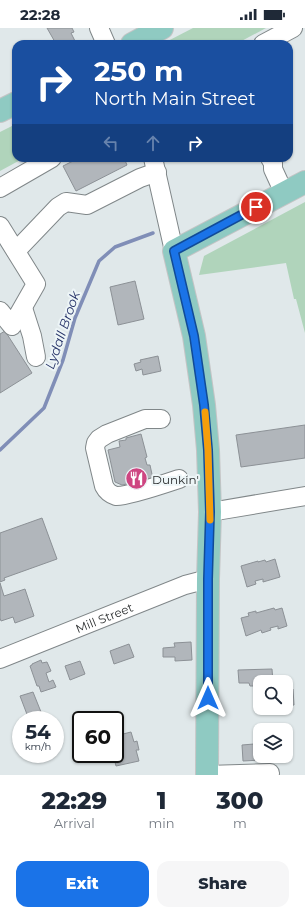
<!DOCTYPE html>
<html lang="en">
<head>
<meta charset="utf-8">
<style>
  :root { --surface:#fff; --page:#f6f6f7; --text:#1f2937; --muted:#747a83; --accent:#1a73e8 }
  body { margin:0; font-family:Montserrat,sans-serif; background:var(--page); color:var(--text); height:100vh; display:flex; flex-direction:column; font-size:15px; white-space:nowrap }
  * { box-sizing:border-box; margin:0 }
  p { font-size:13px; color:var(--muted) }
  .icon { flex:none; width:22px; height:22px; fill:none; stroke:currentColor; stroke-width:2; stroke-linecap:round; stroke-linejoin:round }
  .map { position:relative; height:747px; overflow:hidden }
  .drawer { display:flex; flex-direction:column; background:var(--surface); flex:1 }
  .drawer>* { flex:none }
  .banner { position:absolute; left:12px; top:12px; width:281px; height:122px; border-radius:12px; box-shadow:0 1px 3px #0004; background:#1a4fa0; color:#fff; overflow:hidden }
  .buttons { position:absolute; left:253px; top:647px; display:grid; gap:8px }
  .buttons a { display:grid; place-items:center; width:40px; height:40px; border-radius:8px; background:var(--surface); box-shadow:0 1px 3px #0004; font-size:20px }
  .speed { position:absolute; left:12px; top:683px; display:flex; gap:8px; font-size:20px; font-weight:700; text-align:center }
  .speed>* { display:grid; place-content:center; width:52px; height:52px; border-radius:50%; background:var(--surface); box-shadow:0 1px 3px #0004; line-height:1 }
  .speed small { font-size:10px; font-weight:400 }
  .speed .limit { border:2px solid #111; border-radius:6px; background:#fff; color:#111 }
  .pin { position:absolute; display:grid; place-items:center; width:34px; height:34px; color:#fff; margin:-17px; border:2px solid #fff; border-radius:50%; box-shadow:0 1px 4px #0007 }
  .me { position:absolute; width:44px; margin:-22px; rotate:0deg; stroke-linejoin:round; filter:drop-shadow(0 0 3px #0008) }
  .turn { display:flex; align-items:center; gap:14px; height:84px; padding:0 16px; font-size:18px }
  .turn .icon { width:52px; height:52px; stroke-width:2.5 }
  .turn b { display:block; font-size:28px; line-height:34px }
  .lanes { display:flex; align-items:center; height:38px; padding:0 16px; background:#0003; justify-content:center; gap:20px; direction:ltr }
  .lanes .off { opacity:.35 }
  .eta { display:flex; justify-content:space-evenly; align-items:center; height:68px; text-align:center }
  .eta b { font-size:24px; font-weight:800; line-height:28px }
  .button { display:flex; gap:8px; margin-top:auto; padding:8px 16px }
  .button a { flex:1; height:46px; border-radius:12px; background:var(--accent); color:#fff; font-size:16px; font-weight:800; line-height:46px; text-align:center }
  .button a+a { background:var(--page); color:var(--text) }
  .status { display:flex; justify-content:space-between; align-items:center; height:28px; padding:0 20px; background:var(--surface); direction:ltr }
  .status svg { height:11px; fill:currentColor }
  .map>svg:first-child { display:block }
</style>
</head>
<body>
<div class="status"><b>22:28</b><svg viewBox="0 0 49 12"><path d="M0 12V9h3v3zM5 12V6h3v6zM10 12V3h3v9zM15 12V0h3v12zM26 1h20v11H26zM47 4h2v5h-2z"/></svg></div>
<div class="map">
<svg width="305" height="747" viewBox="0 0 305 747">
  <rect width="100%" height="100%" fill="#e0e8ea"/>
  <g fill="#b0d4bb">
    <polygon points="193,0 266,0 236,16 162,16"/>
    <polygon points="16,96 16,130 24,130 0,143 0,104"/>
    <polygon points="305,174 305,305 296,271 294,271 286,235 199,247 204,228"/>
  </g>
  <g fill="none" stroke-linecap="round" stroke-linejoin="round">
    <polyline stroke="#808eb7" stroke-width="3.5" points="0,422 44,380 63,332 75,290 99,233 115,219 153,205"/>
  </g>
  <g fill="#b1b6bb" stroke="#8c9196">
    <polygon points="47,0 72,0 74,4 71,5 75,13 69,16 59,16 57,13 55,14"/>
    <polygon points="79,130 124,130 127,137 76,163 63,138"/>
    <polygon points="135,253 144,291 118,297 110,259"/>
    <polygon points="5,303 32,345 0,365 0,306"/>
    <polygon points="158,328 161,343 143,347 142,341 136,343 134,336 141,334 140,332"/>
    <polygon points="305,397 305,430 241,439 236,407"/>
    <polygon points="141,406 147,429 145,430 147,437 150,437 153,451 137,456 136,454 122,457 115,454 108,422 120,419 119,413 126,412 126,410"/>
    <polygon points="42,490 57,531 4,550 5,552 0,554 0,505"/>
    <polygon points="275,531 280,549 263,554 263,551 255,553 256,556 247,559 241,538 258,533 258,534 265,532 266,534"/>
    <polygon points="0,555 4,568 25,561 34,588 15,595 13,589 1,593 0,590"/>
    <polygon points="274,580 275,582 282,580 287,598 278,601 278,598 270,600 271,602 262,605 261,602 246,608 241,590 249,588 248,585 256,583 256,585"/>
    <polygon points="191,614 192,632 175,633 175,629 163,629 163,620 175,619 174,615"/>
    <polygon points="129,616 134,629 114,636 110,623"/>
    <polygon points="41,632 42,635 47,634 51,643 46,645 49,654 53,652 56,659 41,664 39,658 37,658 30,638 32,637 32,636"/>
    <polygon points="80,633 85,646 70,652 65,638"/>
    <polygon points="272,641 273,654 260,654 260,658 250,658 249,655 239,655 238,642"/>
    <polygon points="286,661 293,661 294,677 286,678"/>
    <polygon points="33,664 41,684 28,689 20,668"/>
    <polygon points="254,703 260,703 260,728 262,728 262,732 243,733 242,717 254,716"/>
    <polygon points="131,704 134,714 137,713 139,722 136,722 139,733 116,738 113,726 115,726 115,708"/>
  </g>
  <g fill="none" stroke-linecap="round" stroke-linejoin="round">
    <defs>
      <g id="minor">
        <polyline points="99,0 106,16"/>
        <polyline points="263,16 293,0"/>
        <polyline points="153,130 174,223"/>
        <polyline points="270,130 273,135 273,141 284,165"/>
        <polyline points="0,160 52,130"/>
        <polyline points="0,198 36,256 12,298 0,283"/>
        <polyline points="16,223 58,179 66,174 87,177 140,150 157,144"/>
        <polyline points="23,280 32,308 36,329"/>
        <path d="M 161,391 L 145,391 L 107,406 L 99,411 L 96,415 L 95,420 L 104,458 C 107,464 110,466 116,468 C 126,469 167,455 179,451"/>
        <polyline points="210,484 305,468"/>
        <path id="s1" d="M 0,631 L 185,557 L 208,551"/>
        <polyline points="207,747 270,745"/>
      </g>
      <g id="major">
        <polyline points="132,16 162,0"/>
        <polyline points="0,83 16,75"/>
        <polyline points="207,747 208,551 210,484 208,422 204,377 194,308 174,223 305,154"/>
      </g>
    </defs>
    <use href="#minor" stroke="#808789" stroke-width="20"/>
    <use href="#major" stroke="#c4c4c5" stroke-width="24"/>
    <use href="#minor" stroke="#fff" stroke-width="18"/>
    <use href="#major" stroke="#8fcac2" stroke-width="22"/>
  </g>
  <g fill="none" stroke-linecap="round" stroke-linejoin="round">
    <defs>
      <polyline id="route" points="208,670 208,551 210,484 208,422 204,377 194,308 174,223 256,179"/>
    </defs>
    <use href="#route" stroke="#114b97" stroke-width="10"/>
    <use href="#route" stroke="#1a73e8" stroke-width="7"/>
    <polyline stroke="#f59e0b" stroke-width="7" points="205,384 208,422 210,492"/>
  </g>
  <defs>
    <symbol id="restaurant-disc" viewBox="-11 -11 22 22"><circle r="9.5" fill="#ce4581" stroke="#edf5f7"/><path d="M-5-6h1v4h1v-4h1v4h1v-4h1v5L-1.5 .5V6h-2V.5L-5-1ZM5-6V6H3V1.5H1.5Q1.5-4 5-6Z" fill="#fff"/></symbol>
  </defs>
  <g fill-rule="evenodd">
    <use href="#restaurant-disc" x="124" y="438" width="25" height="25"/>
  </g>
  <g text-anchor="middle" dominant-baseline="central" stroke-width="4" stroke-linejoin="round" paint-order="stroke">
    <g font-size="12" fill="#2b2e2f" stroke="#edf5f7" text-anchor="start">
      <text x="152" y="451">Dunkin'</text>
    </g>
    <g font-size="12" fill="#2b2e2f" stroke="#edf5f7">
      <text stroke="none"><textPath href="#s1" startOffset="112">Mill Street</textPath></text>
    </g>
    <g font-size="13" font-style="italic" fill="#253267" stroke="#edf5f7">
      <text transform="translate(62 302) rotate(-71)">Lydall Brook</text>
    </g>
  </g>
</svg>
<div class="buttons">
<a><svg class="icon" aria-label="search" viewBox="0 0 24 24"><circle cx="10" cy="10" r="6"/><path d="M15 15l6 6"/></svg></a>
<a><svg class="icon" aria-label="layers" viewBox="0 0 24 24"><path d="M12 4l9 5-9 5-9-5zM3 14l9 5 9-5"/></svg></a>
</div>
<div class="speed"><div>54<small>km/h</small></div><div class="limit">60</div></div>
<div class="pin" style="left:256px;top:179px;background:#d93025"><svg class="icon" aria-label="arrive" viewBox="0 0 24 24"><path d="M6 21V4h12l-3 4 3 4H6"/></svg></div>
<svg class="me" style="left:208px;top:670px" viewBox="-20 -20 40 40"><path d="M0-17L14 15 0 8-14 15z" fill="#1a73e8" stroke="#fff" stroke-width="4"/></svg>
<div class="banner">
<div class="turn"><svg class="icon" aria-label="right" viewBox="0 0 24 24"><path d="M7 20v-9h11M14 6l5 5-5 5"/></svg><div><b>250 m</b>North Main Street</div></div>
<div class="lanes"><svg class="icon off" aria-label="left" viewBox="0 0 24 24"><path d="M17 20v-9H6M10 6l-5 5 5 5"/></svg><svg class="icon off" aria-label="ahead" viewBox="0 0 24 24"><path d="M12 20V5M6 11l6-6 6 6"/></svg><svg class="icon" aria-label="right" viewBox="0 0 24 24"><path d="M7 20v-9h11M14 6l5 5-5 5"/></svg></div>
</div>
</div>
<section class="drawer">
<div class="eta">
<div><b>22:29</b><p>Arrival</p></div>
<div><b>1</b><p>min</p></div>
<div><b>300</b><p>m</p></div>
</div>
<div class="button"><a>Exit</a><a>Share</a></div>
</section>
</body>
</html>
